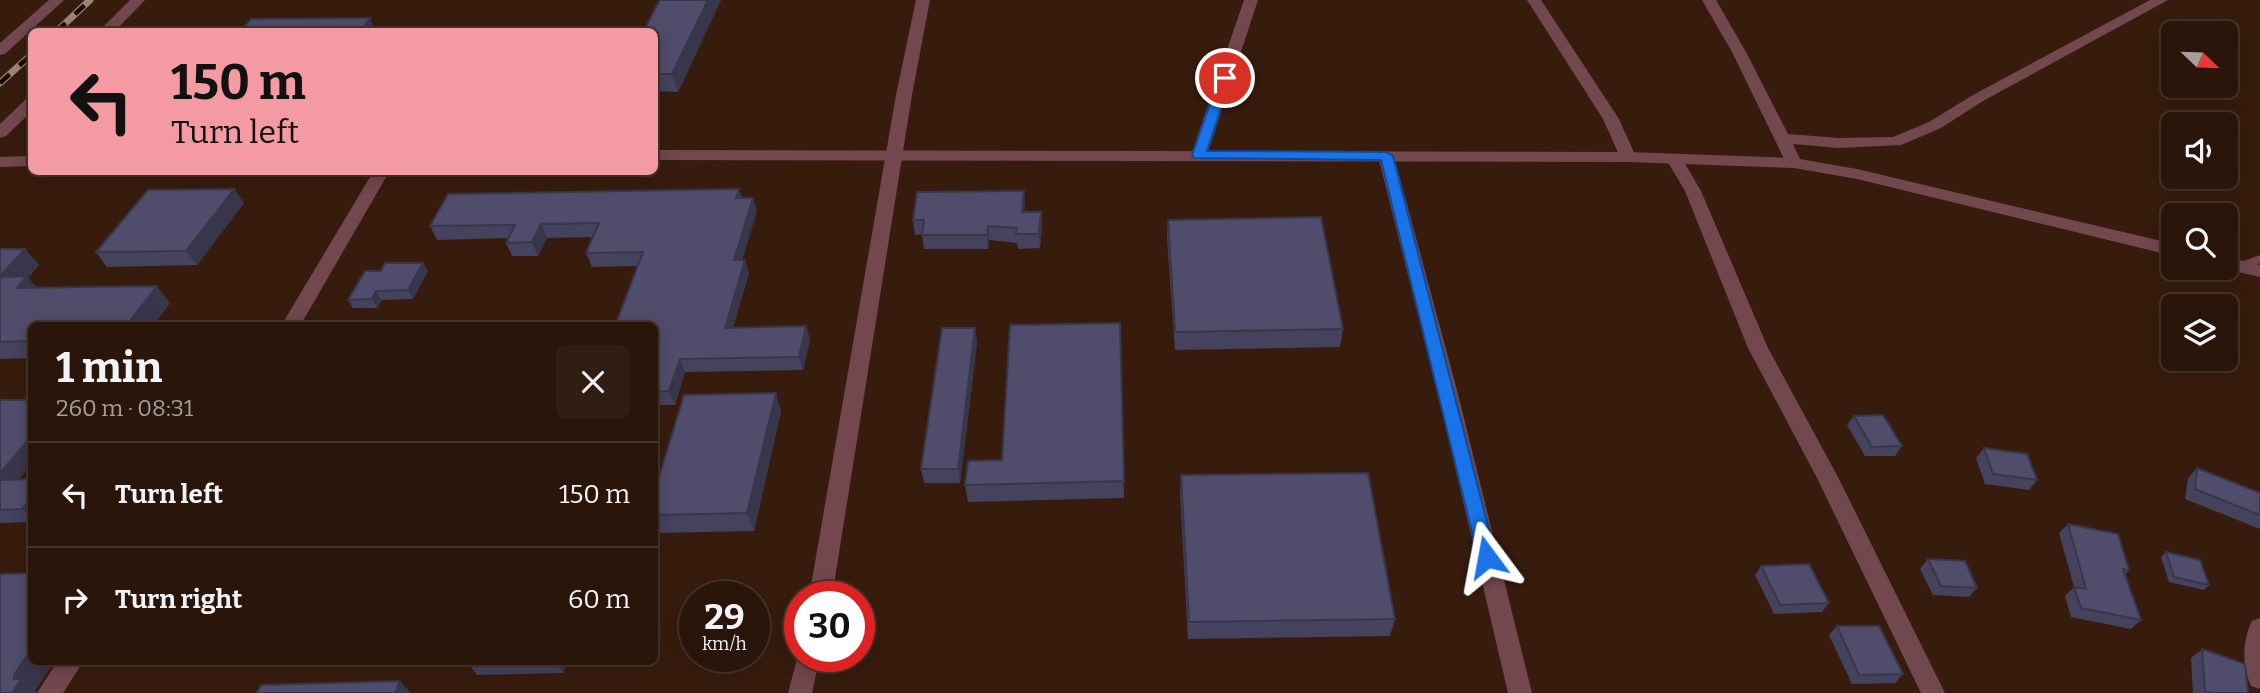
<!DOCTYPE html>
<html lang="en">
<head>
<meta charset="utf-8">
<style>
  :root { --surface:#29150a; --page:#311e13; --text:#f1f3f6; --muted:#a59f9c; --line:#45342b }
  body { margin:0; font-family:Bitter,serif; background:var(--page); color:var(--text); height:100vh; display:flex; flex-direction:column; font-size:26px; white-space:nowrap }
  * { box-sizing:border-box; margin:0 }
  p { font-size:23px; color:var(--muted) }
  .icon { flex:none; width:38px; height:38px; fill:none; stroke:currentColor; stroke-width:2; stroke-linecap:round; stroke-linejoin:round }
  .map { position:relative; flex:1; overflow:hidden }
  .details { position:absolute; left:28px; top:322px; width:630px; height:343px; display:flex; flex-direction:column; background:var(--surface); border-radius:10px; box-shadow:0 4px 18px #0003,0 0 0 2px var(--line) }
  .details>* { flex:none }
  .guide { position:absolute; left:28px; top:28px; width:630px; height:147px; border-radius:10px; box-shadow:0 4px 18px #0003,0 0 0 2px var(--line); background:#f49aa2; color:#111; overflow:hidden }
  .needle { width:46px; rotate:113deg }
  .controls { position:absolute; left:2161px; top:21px; display:grid; gap:14px }
  .controls a { display:grid; place-items:center; width:77px; height:77px; border-radius:10px; background:var(--surface); box-shadow:0 4px 18px #0003,0 0 0 2px var(--line); font-size:35px }
  .speed { position:absolute; left:679px; top:581px; display:flex; gap:14px; font-size:35px; font-weight:700; text-align:center }
  .speed>* { display:grid; place-content:center; width:91px; height:91px; border-radius:50%; background:var(--surface); box-shadow:0 4px 18px #0003,0 0 0 2px var(--line); line-height:1 }
  .speed small { font-size:18px; font-weight:400 }
  .speed .limit { border:10px solid #d22; background:#fff; color:#111 }
  .pin { position:absolute; display:grid; place-items:center; width:60px; height:60px; color:#fff; margin:-30px; border:4px solid #fff; border-radius:50%; box-shadow:0 2px 7px #0007 }
  .me { position:absolute; width:77px; margin:-38px; rotate:347deg; stroke-linejoin:round; filter:drop-shadow(0 0 5px #0008) }
  .turn { display:flex; align-items:center; gap:24px; height:147px; padding:0 28px; font-size:32px }
  .turn .icon { width:91px; height:91px; stroke-width:2.5 }
  .turn b { display:block; font-size:49px; line-height:60px }
  .round { display:grid; place-items:center; flex:none; width:74px; height:74px; border-radius:10px; background:var(--page) }
  .head { display:flex; align-items:center; justify-content:space-between; height:119px; padding:0 28px }
  h1 { font-size:42px; font-weight:700; line-height:52px }
  ul { padding:0; list-style:none }
  li { display:flex; align-items:center; gap:21px; height:105px; padding:0 28px; border-top:2px solid var(--line) }
  li div { flex:1 }
  li b { display:block; font-size:26px }
  li em { font-style:normal }
  .map>svg:first-child { display:block }
</style>
</head>
<body>
<div class="map">
<svg width="2260" height="693" viewBox="0 0 2260 693">
  <rect width="100%" height="100%" fill="#371c0d"/>
  <g fill="none" stroke-linecap="round" stroke-linejoin="round">
    <polygon fill="#72474d" fill-rule="evenodd" points="2260,255 2260,263 2242,270 2236,266 2238,263"/>
    <g fill="#72474d" fill-rule="evenodd">
      <polygon points="49,0 64,0 5,54 0,55 0,43"/>
      <polygon points="130,0 145,0 114,32 98,32"/>
      <polygon points="916,0 930,0 912,95 832,597 809,597 896,95"/>
      <polygon points="1244,0 1258,0 1207,155 1199,160 1193,159 1191,155"/>
      <polygon points="1527,0 1541,0 1619,119 1636,157 1634,161 1628,162 1620,157 1603,119"/>
      <polygon points="1702,0 1716,0 1746,52 1788,134 1839,138 1893,137 1929,122 1973,95 2150,0 2168,0 1983,101 1941,128 1901,145 1839,148 1793,144 1802,163 1794,168 1788,167 1732,52"/>
      <polygon points="32,97 32,111 6,136 0,138 0,124 26,99"/>
      <polygon points="1386,151 1394,156 1458,394 1532,693 1508,693 1438,394 1378,156"/>
      <polygon points="1674,154 1680,155 1701,191 1768,348 1838,477 1945,693 1921,693 1817,478 1748,348 1685,191 1666,159"/>
      <polygon points="373,172 389,172 300,326 281,326"/>
      <path d="M 2260,618 L 2260,689 L 2251,686 C 2242,666 2242,641 2252,621 Z"/>
      <polygon points="800,648 800,656 820,656 812,693 788,693"/>
      <polygon points="57,662 83,662 63,693 37,693"/>
    </g>
    <g fill="#72474d" fill-rule="evenodd">
      <polygon points="654,150 1628,152 1794,158 1857,169 2174,244 2174,256 1857,179 1794,168 1628,162 654,160"/>
      <polygon points="32,156 32,166 0,167 0,157"/>
      <polygon points="2226,257 2260,265 2260,277 2221,268 2226,268"/>
    </g>
    <defs>
      <g id="rail">
        <polyline points="56,32 90,0"/>
        <polyline points="0,83 32,54"/>
      </g>
    </defs>
    <use href="#rail" stroke="#9a8478" stroke-width="7"/>
    <use href="#rail" stroke="#160a05" stroke-width="4.5" stroke-dasharray="13" stroke-linecap="butt"/>
  </g>
  <g fill="#44425c">
    <polygon points="660,0 721,0 678,92 654,91 654,32"/>
    <polygon points="234,189 244,203 197,265 107,267 96,252"/>
    <polygon points="1024,191 1024,212 1041,212 1042,226 1040,248 1018,249 1017,243 989,240 988,249 924,249 922,234 915,235 913,220"/>
    <polygon points="742,198 753,198 757,211 742,260 749,273 733,328 806,326 810,340 803,370 685,372 675,405 654,405 654,326 638,266 592,267 586,253 593,237 547,238 538,256 512,256 506,243 508,238 437,240 430,226"/>
    <polygon points="1168,220 1343,329 1340,347 1175,350 1167,238"/>
    <polygon points="0,249 25,249 39,265 28,278 37,288 170,303 153,326 32,326 32,358 0,359"/>
    <polygon points="423,263 428,271 413,299 382,300 377,308 353,308 348,300 381,271"/>
    <polygon points="1120,323 1124,498 968,502 965,485 1002,460"/>
    <polygon points="975,328 977,343 960,483 924,483 921,469"/>
    <polygon points="0,400 32,400 32,463 18,480 32,479 32,522 0,523"/>
    <polygon points="781,411 754,531 656,533 654,530 654,493"/>
    <polygon points="1854,416 1902,446 1895,456 1865,456 1847,425"/>
    <polygon points="1984,448 2037,480 2029,490 1985,484 1976,458"/>
    <polygon points="2197,468 2260,493 2260,529 2185,499 2188,478"/>
    <polygon points="1181,475 1395,619 1390,636 1188,639 1180,493"/>
    <polygon points="2068,524 2129,570 2125,575 2141,620 2131,629 2071,617 2065,596 2074,587 2059,533"/>
    <polygon points="2166,552 2209,585 2204,590 2169,582 2161,557"/>
    <polygon points="1928,559 1977,588 1969,597 1933,595 1920,569"/>
    <polygon points="1761,566 1829,603 1822,612 1774,614 1755,575"/>
    <polygon points="1837,626 1903,674 1895,683 1852,684 1829,635"/>
    <polygon points="2202,649 2248,693 2193,693 2191,658"/>
    <polygon points="567,662 563,673 477,675 470,666"/>
  </g>
  <g fill="#37364b">
    <polygon points="708,0 721,0 678,92 672,74"/>
    <polygon points="370,18 376,32 359,32"/>
    <polygon points="234,189 244,203 197,265 186,251"/>
    <polygon points="739,189 743,202 736,198"/>
    <polygon points="1024,191 1025,205 1023,226 1022,212"/>
    <polygon points="753,198 757,211 738,273 734,260"/>
    <polygon points="1041,212 1042,226 1040,248 1039,234"/>
    <polygon points="541,224 547,238 538,256 532,242"/>
    <polygon points="988,226 989,240 988,249 987,235"/>
    <polygon points="25,249 39,265 28,278 42,293 32,305 0,278 0,276"/>
    <polygon points="745,260 749,273 729,341 725,328"/>
    <polygon points="423,263 428,271 413,299 408,290"/>
    <polygon points="157,286 170,303 153,326 126,326"/>
    <polygon points="376,291 382,300 377,308 372,299"/>
    <polygon points="806,326 810,340 803,370 799,357"/>
    <polygon points="975,328 977,343 960,483 958,469"/>
    <polygon points="680,359 685,372 675,405 669,391"/>
    <polygon points="776,393 781,411 754,531 747,513"/>
    <polygon points="32,436 32,463 7,493 0,486 0,473"/>
    <polygon points="32,497 32,518 22,509"/>
    <polygon points="32,648 32,662 54,662 35,691 38,693 12,693 14,675"/>
    <polygon points="558,662 567,662 563,673 557,664"/>
    <polygon points="400,681 411,693 395,693"/>
  </g>
  <g fill="#4f4d6b" stroke="#37364b" stroke-width="2">
    <polygon points="660,0 708,0 672,74 654,74 654,32 643,32"/>
    <polygon points="370,18 359,32 239,32 251,19"/>
    <polygon points="234,189 186,251 96,252 148,190"/>
    <polygon points="739,189 736,198 753,198 734,260 745,260 725,328 806,326 799,357 680,359 669,391 654,392 654,326 615,326 643,252 586,253 599,223 541,224 532,242 506,243 515,225 430,226 448,194"/>
    <polygon points="1024,191 1022,212 1041,212 1039,234 1016,234 1017,228 988,226 987,235 922,235 924,220 913,220 917,192"/>
    <polygon points="1321,217 1343,329 1175,332 1168,220"/>
    <polygon points="0,249 25,249 0,276"/>
    <polygon points="385,263 423,263 408,290 376,291 372,299 348,300 365,271 381,271"/>
    <polygon points="27,276 17,288 157,286 126,326 32,326 32,341 0,342 0,277"/>
    <polygon points="1120,323 1124,481 965,485 968,461 1002,460 1010,325"/>
    <polygon points="942,328 975,328 958,469 921,469"/>
    <polygon points="776,393 747,513 654,515 654,493 684,395"/>
    <polygon points="0,400 32,400 32,436 0,473"/>
    <polygon points="1883,415 1902,446 1872,447 1854,416"/>
    <polygon points="1984,448 2027,454 2037,480 1993,474"/>
    <polygon points="2197,468 2260,493 2260,515 2195,489"/>
    <polygon points="1368,473 1395,619 1189,622 1181,475"/>
    <polygon points="32,479 32,497 22,509 0,510 0,480"/>
    <polygon points="2068,524 2118,534 2129,570 2123,569 2141,620 2081,608 2074,587 2086,589"/>
    <polygon points="2166,552 2200,560 2209,585 2174,577"/>
    <polygon points="1928,559 1965,561 1977,588 1941,586"/>
    <polygon points="1809,564 1829,603 1780,605 1761,566"/>
    <polygon points="32,573 32,648 14,675 14,679 21,679 12,693 0,693 0,574"/>
    <polygon points="1837,626 1879,626 1903,674 1859,675"/>
    <polygon points="2202,649 2245,664 2248,693 2210,693 2205,691"/>
    <polygon points="472,662 558,662 557,664 470,666"/>
    <polygon points="400,681 395,693 257,693 261,685"/>
  </g>
  <polygon fill="#1a73e8" stroke="#114b97" stroke-width="2" points="1225,74 1231,78 1207,151 1386,152 1393,156 1496,557 1494,562 1487,565 1481,562 1478,557 1381,160 1194,158 1192,155 1219,78"/>
</svg>
<div class="controls">
<a><svg class="needle" viewBox="-14 -14 28 28"><path d="M0-13l5 13h-10z" fill="#e53935"/><path d="M0 13l5-13h-10z" fill="#a59f9c"/></svg></a>
<a><svg class="icon" aria-label="sound" viewBox="0 0 24 24"><path d="M4 9h4l5-4v14l-5-4H4zM17 9q2 3 0 6"/></svg></a>
<a><svg class="icon" aria-label="search" viewBox="0 0 24 24"><circle cx="10" cy="10" r="6"/><path d="M15 15l6 6"/></svg></a>
<a><svg class="icon" aria-label="layers" viewBox="0 0 24 24"><path d="M12 4l9 5-9 5-9-5zM3 14l9 5 9-5"/></svg></a>
</div>
<div class="speed"><div>29<small>km/h</small></div><div class="limit">30</div></div>
<div class="pin" style="left:1225px;top:78px;background:#d93025"><svg class="icon" aria-label="arrive" viewBox="0 0 24 24"><path d="M6 21V4h12l-3 4 3 4H6"/></svg></div>
<svg class="me" style="left:1487px;top:557px" viewBox="-20 -20 40 40"><path d="M0-17L14 15 0 8-14 15z" fill="#1a73e8" stroke="#fff" stroke-width="4"/></svg>
<div class="guide">
<div class="turn"><svg class="icon" aria-label="left" viewBox="0 0 24 24"><path d="M17 20v-9H6M10 6l-5 5 5 5"/></svg><div><b>150 m</b>Turn left</div></div>
</div>
<section class="details">
<div class="head"><div><h1>1 min</h1><p>260 m · 08:31</p></div><a class="round"><svg class="icon" aria-label="close" viewBox="0 0 24 24"><path d="M6 6l12 12M18 6L6 18"/></svg></a></div>
<ul>
<li><svg class="icon" aria-label="left" viewBox="0 0 24 24"><path d="M17 20v-9H6M10 6l-5 5 5 5"/></svg><div><b>Turn left</b></div><em>150 m</em></li>
<li><svg class="icon" aria-label="right" viewBox="0 0 24 24"><path d="M7 20v-9h11M14 6l5 5-5 5"/></svg><div><b>Turn right</b></div><em>60 m</em></li>
</ul>
</section>
</div>
</body>
</html>
